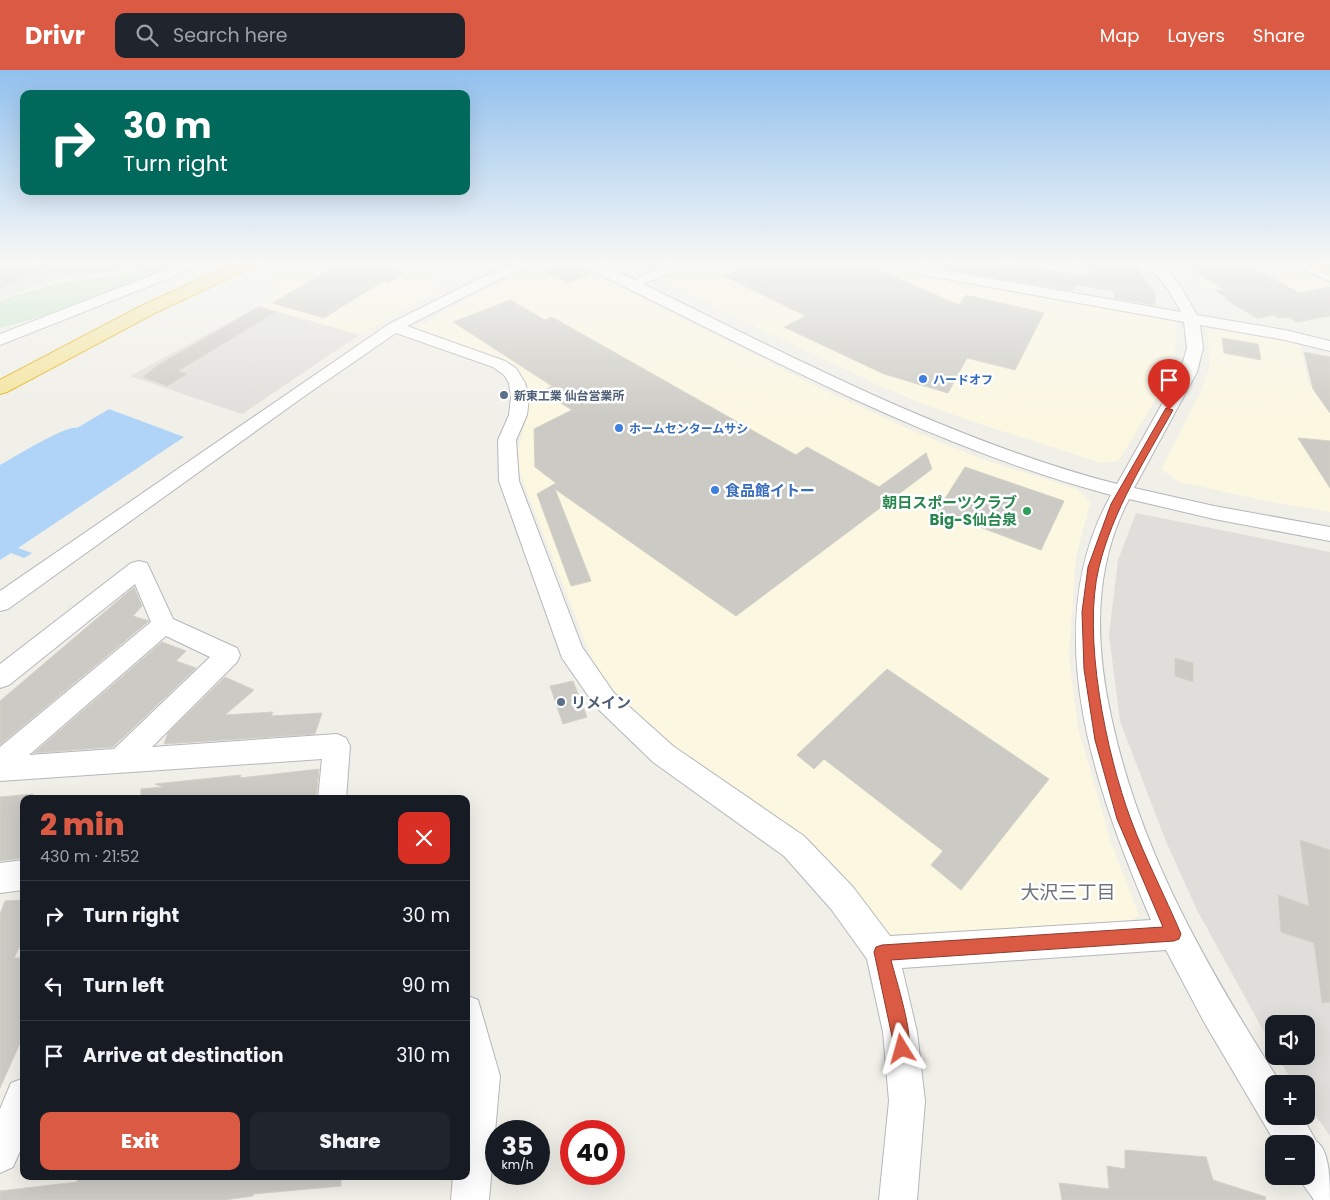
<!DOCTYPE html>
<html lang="en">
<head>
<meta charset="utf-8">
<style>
  :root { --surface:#171b24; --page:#20242c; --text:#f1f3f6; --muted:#9ea1a6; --line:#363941; --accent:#db5a43 }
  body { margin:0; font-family:Poppins,"Noto Sans JP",sans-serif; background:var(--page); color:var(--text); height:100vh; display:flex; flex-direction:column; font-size:19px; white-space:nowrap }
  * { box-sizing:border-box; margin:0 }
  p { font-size:16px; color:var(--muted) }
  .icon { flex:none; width:28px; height:28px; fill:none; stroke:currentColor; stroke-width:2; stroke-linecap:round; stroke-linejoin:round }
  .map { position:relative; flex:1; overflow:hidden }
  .side { position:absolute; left:20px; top:725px; width:450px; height:385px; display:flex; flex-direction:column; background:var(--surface); border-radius:10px; box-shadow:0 5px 20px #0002 }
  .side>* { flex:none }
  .banner { position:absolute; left:20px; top:20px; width:450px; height:105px; border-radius:10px; box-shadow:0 5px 20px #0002; background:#00695c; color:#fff; overflow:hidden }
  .buttons { position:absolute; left:1265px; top:945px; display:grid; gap:10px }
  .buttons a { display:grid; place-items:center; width:50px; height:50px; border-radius:10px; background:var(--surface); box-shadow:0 5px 20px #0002; font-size:25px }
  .speed { position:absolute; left:485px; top:1050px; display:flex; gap:10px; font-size:25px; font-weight:700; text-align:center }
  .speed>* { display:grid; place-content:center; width:65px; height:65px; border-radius:50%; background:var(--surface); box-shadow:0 5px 20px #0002; line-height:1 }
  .speed small { font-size:12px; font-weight:400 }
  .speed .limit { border:8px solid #d22; background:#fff; color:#111 }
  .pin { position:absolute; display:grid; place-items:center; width:42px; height:42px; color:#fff; margin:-51px -21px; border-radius:50% 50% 50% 0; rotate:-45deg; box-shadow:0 0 5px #0007 }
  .pin .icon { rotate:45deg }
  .me { position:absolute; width:55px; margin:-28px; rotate:352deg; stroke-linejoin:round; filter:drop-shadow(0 0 4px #0008) }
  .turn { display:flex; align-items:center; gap:18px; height:105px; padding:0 20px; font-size:22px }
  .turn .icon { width:65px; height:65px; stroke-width:2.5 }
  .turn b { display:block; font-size:35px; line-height:42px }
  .round { display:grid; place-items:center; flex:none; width:52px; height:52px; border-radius:10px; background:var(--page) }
  .summary { display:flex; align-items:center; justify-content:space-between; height:85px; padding:0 20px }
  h1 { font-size:30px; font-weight:800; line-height:38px; color:var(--accent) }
  .primary-button { display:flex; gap:10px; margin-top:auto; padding:10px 20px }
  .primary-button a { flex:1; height:58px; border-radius:10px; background:var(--accent); color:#fff; font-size:20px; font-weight:800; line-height:58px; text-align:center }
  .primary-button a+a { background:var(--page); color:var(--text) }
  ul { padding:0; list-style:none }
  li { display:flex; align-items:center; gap:15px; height:70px; padding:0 20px; border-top:1px solid var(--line) }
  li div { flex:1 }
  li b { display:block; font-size:19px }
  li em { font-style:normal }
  header { display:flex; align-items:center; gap:30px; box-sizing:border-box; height:70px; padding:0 25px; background:var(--accent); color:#fff }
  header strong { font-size:24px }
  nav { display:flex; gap:28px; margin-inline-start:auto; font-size:18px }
  .search { width:350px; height:45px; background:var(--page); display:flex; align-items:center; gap:12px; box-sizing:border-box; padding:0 18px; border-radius:10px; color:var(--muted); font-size:19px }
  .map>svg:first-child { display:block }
</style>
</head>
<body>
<header>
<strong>Drivr</strong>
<div class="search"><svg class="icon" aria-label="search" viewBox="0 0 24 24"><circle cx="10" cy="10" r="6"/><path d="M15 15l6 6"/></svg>Search here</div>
<nav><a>Map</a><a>Layers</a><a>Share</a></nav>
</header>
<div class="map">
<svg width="1330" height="1130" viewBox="0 0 1330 1130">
  <rect width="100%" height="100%" fill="#f0efe8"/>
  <g fill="#fbf7e1">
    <polygon points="314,191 398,191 443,218 359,265 259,236 283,222 271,215 273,207 297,198 300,194"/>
    <polygon points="708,191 897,191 913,200 1171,248 1177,253 1174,289 1157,327 1128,376 1118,391 1101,393 968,350 918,332 878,315 663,212 664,207"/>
    <polygon points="1175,191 1287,191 1330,214 1330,233 1258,212 1210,219 1204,216"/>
    <polygon points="570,192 828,322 918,363 985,390 1077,419 1090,433 1076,487 1069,586 1078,658 1111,772 1139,845 1127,854 889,868 672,682 625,634 595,597 519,401 518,380 528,343 528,316 515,300 494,287 414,259 481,222 505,211 548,193"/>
    <polygon points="1215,259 1299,273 1309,315 1330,319 1330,442 1266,431 1179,412 1161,399 1201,321 1210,295 1207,260"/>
  </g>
  <g fill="#dfdeda">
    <polygon points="0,191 150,191 137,192 127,201 67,206 0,228"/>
    <polygon points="620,191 677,191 651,201 639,200"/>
    <polygon points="259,236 359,265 242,344 130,306"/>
    <polygon points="1136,443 1330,482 1330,1066 1306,1031 1306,1014 1294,1014 1277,986 1306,986 1306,954 1274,954 1274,980 1197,840 1165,769 1120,651 1109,565 1118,490"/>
  </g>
  <polygon fill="#c7e5c9" points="168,191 191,191 59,242 0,258 0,230 55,214 117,205 129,202 141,195"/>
  <path fill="#b0d3f8" d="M 109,339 L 184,367 L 18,478 L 32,483 L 24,488 L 11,483 L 0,490 L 0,395 C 13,388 66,355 77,358 Z"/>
  <g fill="#cbcac4" stroke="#d4d1c7">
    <polygon points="0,191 26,191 48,197 0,219"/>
    <polygon points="345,191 359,191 405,202 389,213 383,211 324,248 272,233"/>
    <polygon points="758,191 858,191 959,235 966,225 1044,243 1015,300 967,288 948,323 884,304 784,257 806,246 724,206"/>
    <polygon points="949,191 974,191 1004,196 1004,191 1010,191 1019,197 1084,208 1092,204 1092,200 1078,194 1055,191 1132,192 1155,222 1155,235 1114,228 1115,222 1110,220 1074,215 1073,221 948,199"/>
    <polygon points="1180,191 1241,191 1300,223 1330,217 1330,246 1297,252 1288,247 1279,248 1274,245 1257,248 1225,229 1229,229 1216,221 1225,220 1190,199 1192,199"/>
    <polygon points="569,193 591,203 569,213 547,202"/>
    <polygon points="510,230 545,250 552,247 796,385 807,377 879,417 926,383 932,399 736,546 555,419 591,511 571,516 537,424 556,413 535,397 534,359 572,340 542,321 552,316 453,252"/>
    <polygon points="259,237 276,242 178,301 187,304 167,316 143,307 158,295"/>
    <polygon points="1222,268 1258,274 1261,290 1224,283"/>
    <polygon points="1304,282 1330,287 1330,343 1313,319"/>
    <polygon points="1298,368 1330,371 1330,418"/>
    <polygon points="965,397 1064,431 1041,480 937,441"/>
    <polygon points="134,517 142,536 133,546 149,551 0,675 0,631"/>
    <polygon points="162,572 186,581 176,591 196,598 113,677 34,683"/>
    <polygon points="1175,588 1193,593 1193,612 1175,606"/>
    <polygon points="887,599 1049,709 961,820 931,795 943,781 824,689 814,699 797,685"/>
    <polygon points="225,607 254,620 225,645 273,642 271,646 322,643 315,664 164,674 168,663"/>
    <polygon points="573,611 587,647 563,654 550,616"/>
    <polygon points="319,699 316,729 141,729 141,719 163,717 155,714 241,705 240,708"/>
    <polygon points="33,724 29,729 24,729 24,788 0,791 0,727"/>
    <polygon points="1300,770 1330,780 1330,932 1322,933 1314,873 1281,862 1278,825 1309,836"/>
    <polygon points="24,830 24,868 14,888 24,888 24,964 0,1018 0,844 5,831"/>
    <polygon points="1125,1080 1206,1087 1213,1110 1266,1127 1265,1130 1062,1130 1059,1113 1109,1119 1107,1096 1125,1099"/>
    <polygon points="99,1106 341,1106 341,1116 253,1124 253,1126 224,1130 0,1130 0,1121 77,1112 78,1109"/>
  </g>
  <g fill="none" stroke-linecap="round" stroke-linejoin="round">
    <defs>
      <g id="minor">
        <polygon points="188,191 207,191 205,194 0,275 0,264"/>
        <path d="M 520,191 L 539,191 L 537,194 L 496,211 L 407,256 L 505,291 L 516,298 L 525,313 L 529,328 L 527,345 L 516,370 L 519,411 L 582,577 L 614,623 L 673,676 L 804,766 L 853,817 L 890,866 L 1151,850 C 1096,720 1036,559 1111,425 C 924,375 752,279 579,194 L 577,191 L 595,191 L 637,211 L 638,207 L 680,191 L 699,191 L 697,194 L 643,214 C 797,289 951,371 1117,414 L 1180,302 L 1187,278 L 1184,252 L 929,206 L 910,200 L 901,191 L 916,191 L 932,198 L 1181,242 L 1168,219 L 1144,191 L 1159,191 L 1179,214 L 1197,245 L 1285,260 L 1330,271 L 1330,281 L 1285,270 L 1200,255 L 1203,278 L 1197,302 L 1134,418 L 1214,436 L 1330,457 L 1330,471 L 1214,449 L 1129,429 C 1093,498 1095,573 1111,646 C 1140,783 1207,897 1281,1014 L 1274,1014 L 1274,1046 L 1302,1046 L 1316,1071 C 1330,1080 1330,1112 1330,1130 L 1314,1130 L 1297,1106 L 1306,1106 L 1306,1074 L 1276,1074 L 1204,952 L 1166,880 L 902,898 L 917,962 L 925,1031 L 917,1130 L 879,1130 L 889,1031 L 883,962 L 867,889 L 831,839 L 784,786 L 653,692 L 596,637 L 562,588 L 499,411 L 498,370 L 509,345 L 511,328 L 509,313 L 504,305 L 493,297 L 396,263 L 306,325 L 8,539 L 0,541 L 0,521 L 389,254 L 486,205 Z"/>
        <path d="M 1012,191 C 1027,191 1083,192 1091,202 L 1084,206 L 1019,195 Z"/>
        <polygon points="1298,191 1312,191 1312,193 1330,202 1330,211 1300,198"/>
        <path d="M 139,491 L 147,493 L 173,549 L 237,578 L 240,585 L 237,592 L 152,677 L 337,664 L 346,668 L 350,676 L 346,729 L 318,729 L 322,689 L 0,711 L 0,677 L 151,552 L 135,514 L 9,615 L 0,618 L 0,594 L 131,493 ZM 166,566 L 210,587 L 114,679 L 29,685 Z"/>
        <polygon points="24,790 24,820 0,823 0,793"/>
        <polygon points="466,925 478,930 500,1006 489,1130 451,1130 453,1106 466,1106"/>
        <polygon points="24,1008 24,1072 13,1097 0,1103 0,1039 11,1013"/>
      </g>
      <g id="highway">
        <polygon points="240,191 261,191 259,194 153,244 7,322 0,324 0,310 141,236"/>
        <polygon points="1301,191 1322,191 1330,195 1330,206 1303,194"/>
      </g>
    </defs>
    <use href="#minor" stroke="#b5b7bb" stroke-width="2"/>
    <use href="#highway" stroke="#e3b215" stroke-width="2"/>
    <use href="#minor" fill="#fff" fill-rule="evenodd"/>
    <use href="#highway" fill="#f4e49b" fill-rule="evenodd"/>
  </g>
  <linearGradient id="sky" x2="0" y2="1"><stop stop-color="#91c0ee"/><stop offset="0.55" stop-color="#f8f8f5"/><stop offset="1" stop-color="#f8f8f5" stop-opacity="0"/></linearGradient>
  <rect width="1330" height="349" fill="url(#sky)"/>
  <path fill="#db5a43" stroke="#8e3a2c" d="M 1166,338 L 1173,340 C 1145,390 1113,440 1099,497 C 1082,566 1106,683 1131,750 C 1145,788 1165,826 1181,864 L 1179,869 L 1174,871 L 891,890 C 896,910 915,968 908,985 L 902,988 L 896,985 L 874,882 L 876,877 L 882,875 L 1163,857 L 1117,749 L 1095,670 L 1084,599 L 1082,542 L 1088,497 L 1111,434 Z"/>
  <g fill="#3f7fe0" stroke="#fff" stroke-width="2">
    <circle cx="923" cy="309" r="5"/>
    <circle cx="619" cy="358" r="5"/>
    <circle cx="715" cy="420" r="5"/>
  </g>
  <g fill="#5c6f8a" stroke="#fff" stroke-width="2">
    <circle cx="504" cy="325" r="5"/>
    <circle cx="561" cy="632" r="5"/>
  </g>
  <circle fill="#2e9e5b" stroke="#fff" stroke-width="2" cx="1027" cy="441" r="5"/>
  <g text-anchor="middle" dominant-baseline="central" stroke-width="5" stroke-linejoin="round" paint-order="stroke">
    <g font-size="12" font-weight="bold" fill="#366cbe" stroke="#fff" text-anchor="start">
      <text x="933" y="309">ハードオフ</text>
      <text x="629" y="358">ホームセンタームサシ</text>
    </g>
    <g font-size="12" font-weight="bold" fill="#4e5e75" stroke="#fff" text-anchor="start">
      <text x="514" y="325">新東工業 仙台営業所</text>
    </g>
    <g font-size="15" font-weight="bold" fill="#366cbe" stroke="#fff" text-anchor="start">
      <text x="725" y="420">食品館イトー</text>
    </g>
    <g font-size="15" font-weight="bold" fill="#27864d" stroke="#fff" text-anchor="end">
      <text x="1017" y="432">朝日スポーツクラブ<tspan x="1017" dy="17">Big-S仙台泉</tspan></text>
    </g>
    <g font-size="15" font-weight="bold" fill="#4e5e75" stroke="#fff" text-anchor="start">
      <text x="571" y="632">リメイン</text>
    </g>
    <g font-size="19" fill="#707479" stroke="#fff">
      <text x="1068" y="822">大沢三丁目</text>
    </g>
  </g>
</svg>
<div class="buttons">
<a><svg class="icon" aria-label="sound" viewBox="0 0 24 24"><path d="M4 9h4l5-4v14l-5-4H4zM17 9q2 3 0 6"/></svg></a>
<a>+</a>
<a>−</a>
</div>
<div class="speed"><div>35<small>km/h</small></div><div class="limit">40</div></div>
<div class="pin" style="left:1169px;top:340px;background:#d93025"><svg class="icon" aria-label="arrive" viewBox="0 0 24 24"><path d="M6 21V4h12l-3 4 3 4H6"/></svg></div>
<svg class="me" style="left:902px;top:979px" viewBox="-20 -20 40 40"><path d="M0-17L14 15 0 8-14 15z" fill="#db5a43" stroke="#fff" stroke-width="4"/></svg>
<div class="banner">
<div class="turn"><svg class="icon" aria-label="right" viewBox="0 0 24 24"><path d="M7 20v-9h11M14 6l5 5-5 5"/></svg><div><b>30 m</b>Turn right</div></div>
</div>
<section class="side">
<div class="summary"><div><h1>2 min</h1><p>430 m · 21:52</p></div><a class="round" style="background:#d93025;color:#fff"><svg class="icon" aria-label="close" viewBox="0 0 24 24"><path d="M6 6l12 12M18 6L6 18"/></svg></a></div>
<ul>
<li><svg class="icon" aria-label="right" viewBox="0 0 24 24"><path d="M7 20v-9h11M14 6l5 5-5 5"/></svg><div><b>Turn right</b></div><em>30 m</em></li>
<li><svg class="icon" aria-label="left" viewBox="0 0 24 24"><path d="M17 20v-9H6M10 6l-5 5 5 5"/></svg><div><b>Turn left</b></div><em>90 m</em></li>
<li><svg class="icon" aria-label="arrive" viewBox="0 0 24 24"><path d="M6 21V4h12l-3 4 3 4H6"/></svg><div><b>Arrive at destination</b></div><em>310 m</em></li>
</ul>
<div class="primary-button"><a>Exit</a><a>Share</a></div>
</section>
</div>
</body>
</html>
